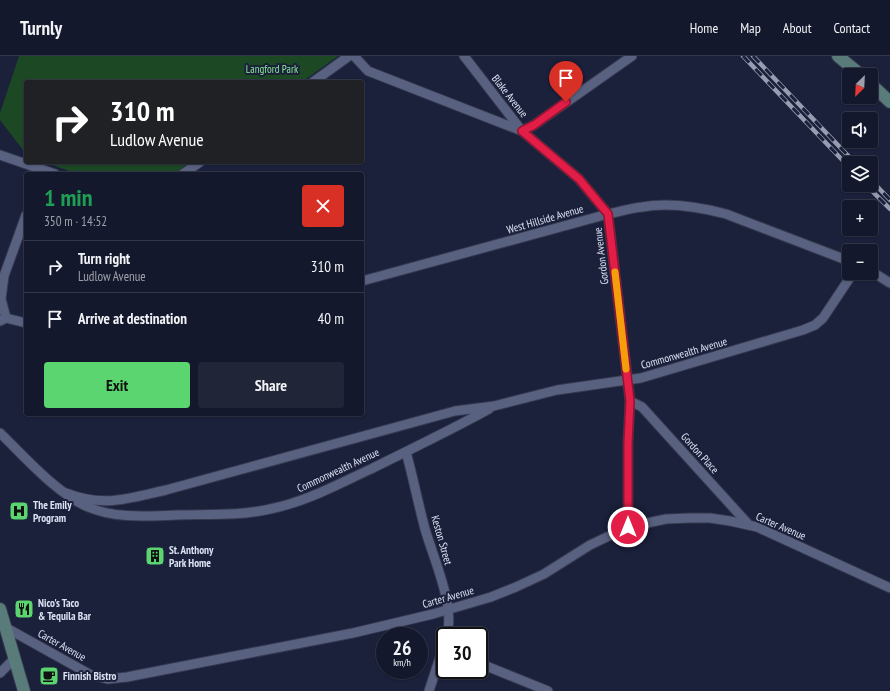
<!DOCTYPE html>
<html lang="en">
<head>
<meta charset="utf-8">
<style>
  :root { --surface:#14182c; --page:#212538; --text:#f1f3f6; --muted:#9da0a9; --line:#333748; --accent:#5ad56f }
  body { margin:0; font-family:"PT Sans Narrow",sans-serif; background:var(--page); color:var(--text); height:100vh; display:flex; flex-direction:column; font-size:15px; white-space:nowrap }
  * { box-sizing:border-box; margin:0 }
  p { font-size:13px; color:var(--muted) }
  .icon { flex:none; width:22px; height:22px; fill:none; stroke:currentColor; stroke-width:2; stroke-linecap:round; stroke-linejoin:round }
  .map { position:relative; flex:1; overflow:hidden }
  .drawer { position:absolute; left:24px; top:116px; width:340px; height:244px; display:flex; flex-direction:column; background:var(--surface); border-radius:4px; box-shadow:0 1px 3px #0004,0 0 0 1px var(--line) }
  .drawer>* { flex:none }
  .top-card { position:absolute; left:24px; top:24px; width:340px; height:84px; border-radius:4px; box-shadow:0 1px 3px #0004,0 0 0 1px var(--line); background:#202124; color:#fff; overflow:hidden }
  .needle { width:26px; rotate:204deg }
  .fabs { position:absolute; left:842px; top:12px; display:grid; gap:8px }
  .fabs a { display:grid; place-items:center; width:36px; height:36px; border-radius:4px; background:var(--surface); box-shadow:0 1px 3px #0004,0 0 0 1px var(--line); font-size:20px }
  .speed { position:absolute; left:376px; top:571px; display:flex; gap:8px; font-size:20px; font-weight:700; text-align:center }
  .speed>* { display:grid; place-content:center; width:52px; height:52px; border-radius:50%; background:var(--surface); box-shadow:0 1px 3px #0004,0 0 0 1px var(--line); line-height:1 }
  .speed small { font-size:10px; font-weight:400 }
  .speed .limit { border:2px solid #111; border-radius:6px; background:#fff; color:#111 }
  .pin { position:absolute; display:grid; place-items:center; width:34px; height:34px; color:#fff; margin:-41px -17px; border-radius:50% 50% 50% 0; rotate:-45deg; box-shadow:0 0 4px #0007 }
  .pin .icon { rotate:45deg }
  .me { position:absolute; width:44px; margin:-22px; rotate:0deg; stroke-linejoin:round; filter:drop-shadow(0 0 3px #0008) }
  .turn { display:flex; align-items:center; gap:14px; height:84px; padding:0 20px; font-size:18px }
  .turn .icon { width:52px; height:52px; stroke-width:2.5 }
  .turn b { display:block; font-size:28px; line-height:34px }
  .round { display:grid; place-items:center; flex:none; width:42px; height:42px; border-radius:4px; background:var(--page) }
  .overview { display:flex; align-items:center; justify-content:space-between; height:68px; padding:0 20px }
  h1 { font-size:24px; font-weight:800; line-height:30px; color:#1e9e55 }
  .action { display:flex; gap:8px; margin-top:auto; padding:8px 20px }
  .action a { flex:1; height:46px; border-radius:4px; background:var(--accent); color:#111; font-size:16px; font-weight:800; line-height:46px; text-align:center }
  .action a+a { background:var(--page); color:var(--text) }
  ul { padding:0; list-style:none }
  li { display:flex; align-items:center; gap:12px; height:52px; padding:0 20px; border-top:1px solid var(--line) }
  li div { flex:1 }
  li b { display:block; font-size:15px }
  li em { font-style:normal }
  header { display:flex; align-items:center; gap:24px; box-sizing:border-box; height:56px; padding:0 20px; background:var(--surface); border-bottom:1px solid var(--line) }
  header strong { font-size:19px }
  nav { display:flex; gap:22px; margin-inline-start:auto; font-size:14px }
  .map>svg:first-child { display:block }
</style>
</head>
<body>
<header>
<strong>Turnly</strong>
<nav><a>Home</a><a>Map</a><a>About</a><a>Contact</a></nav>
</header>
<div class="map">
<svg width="890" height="635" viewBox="0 0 890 635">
  <rect width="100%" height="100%" fill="#1b203b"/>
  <g fill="#1d4824">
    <polygon points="19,0 338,0 302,26 26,26 26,98 0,64 0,57"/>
    <polygon points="44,106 191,106 174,118 78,118"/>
  </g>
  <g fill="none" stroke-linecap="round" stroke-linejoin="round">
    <defs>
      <g id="street">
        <polyline points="354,0 368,15 522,75 579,123 608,158 630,345 628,387 628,471"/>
        <polyline points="464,0 522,75"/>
        <polyline points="313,26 349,0"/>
        <polyline points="522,75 534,69 632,0"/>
        <polyline points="0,99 55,118"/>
        <polyline points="183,118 200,106"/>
        <polyline points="871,215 890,227"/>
        <path d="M 362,225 L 608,158 C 619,156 630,152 642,151 C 670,146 699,151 726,158 L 849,205"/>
        <polyline points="6,262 1,243 4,220 26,159"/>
        <polyline points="0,265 6,262 26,267"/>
        <polyline points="630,345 642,351 749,469"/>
        <path d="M 0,377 C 25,401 56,437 88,451 C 116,463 147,460 177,459 C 208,458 240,460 270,453 C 306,446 338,428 371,413 C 411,393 451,374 489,353"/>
        <path d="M 406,396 C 413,421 418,447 425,473 C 434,504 455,549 447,580"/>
        <path d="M 66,437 C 104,452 129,442 166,434 L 455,355 L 494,350 L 557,334 L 641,322 L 803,274 L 815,269 L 823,262 L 853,217"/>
        <polyline points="3,570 91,619 108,623 127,621 353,577 433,558 491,541 516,531 544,518 590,489 628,471 666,463 690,462 710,462 730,465 757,471 890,532"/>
        <polyline points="479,607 548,635"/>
        <polyline points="0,617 14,603"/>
        <polyline points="429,635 445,586"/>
      </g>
      <g id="secondary">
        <polyline points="838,0 861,19"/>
        <polyline points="871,28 890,46"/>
        <polyline points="0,553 24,635"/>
      </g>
    </defs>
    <use href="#street" stroke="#35394f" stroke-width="11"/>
    <use href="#secondary" stroke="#35394f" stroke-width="14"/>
    <use href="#street" stroke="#596180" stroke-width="9"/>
    <use href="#secondary" stroke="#597b79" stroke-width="12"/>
    <defs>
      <g id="rail">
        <polyline points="743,0 849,111"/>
        <polyline points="753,0 855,107"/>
        <polyline points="871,124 890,144"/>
        <polyline points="866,129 890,153"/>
      </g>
    </defs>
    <use href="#rail" stroke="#979db1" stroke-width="4.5"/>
    <use href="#rail" stroke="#1b203b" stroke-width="3" stroke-dasharray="9" stroke-linecap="butt"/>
  </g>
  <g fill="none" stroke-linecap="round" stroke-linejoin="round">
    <defs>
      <polyline id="route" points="566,46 534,69 522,75 579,123 608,158 630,345 628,387 628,471"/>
    </defs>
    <use href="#route" stroke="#92132f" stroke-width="10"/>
    <use href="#route" stroke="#e11d48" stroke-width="7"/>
    <polyline stroke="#f59e0b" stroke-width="7" points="615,216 626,313"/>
  </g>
  <defs>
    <symbol id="hospital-square" viewBox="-11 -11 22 22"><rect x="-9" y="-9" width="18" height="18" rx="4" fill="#5ad56f" stroke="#1b203b"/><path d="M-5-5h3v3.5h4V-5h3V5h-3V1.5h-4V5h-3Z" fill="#111"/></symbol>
    <symbol id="building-square" viewBox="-11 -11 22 22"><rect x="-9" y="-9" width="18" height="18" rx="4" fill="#5ad56f" stroke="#1b203b"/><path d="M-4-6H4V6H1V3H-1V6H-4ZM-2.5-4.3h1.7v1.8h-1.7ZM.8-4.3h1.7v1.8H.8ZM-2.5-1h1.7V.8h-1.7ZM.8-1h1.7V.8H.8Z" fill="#111"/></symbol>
    <symbol id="restaurant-square" viewBox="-11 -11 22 22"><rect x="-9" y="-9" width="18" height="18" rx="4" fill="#5ad56f" stroke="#1b203b"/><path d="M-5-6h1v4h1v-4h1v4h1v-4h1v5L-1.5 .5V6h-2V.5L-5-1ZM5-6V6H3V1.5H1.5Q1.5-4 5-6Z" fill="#111"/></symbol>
    <symbol id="cafe-square" viewBox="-11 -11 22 22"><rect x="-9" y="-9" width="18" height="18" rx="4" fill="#5ad56f" stroke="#1b203b"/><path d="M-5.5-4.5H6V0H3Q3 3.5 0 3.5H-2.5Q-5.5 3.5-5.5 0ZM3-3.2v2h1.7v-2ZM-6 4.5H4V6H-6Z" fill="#111"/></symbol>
  </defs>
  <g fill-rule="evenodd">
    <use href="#hospital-square" x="8" y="444" width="22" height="22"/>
    <use href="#building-square" x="144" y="489" width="22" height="22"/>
    <use href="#restaurant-square" x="13" y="542" width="22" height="22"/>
    <use href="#cafe-square" x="38" y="609" width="22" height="22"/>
  </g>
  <g text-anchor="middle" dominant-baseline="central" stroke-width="4" stroke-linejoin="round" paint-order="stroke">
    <g font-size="11" fill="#8ae995" stroke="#1b203b">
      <text x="272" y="13">Langford Park</text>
    </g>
    <g font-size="11" fill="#dce2f3" stroke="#1b203b">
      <text transform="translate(510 40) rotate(52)">Blake Avenue</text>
      <text transform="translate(545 163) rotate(-16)">West Hillside Avenue</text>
      <text transform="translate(601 200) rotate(-97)">Gordon Avenue</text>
      <text transform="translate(684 297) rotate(-16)">Commonwealth Avenue</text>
      <text transform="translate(700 397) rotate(48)">Gordon Place</text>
      <text transform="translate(338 414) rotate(-25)">Commonwealth Avenue</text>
      <text transform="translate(781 470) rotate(23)">Carter Avenue</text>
      <text transform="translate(442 484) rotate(74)">Keston Street</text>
      <text transform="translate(448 541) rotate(-16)">Carter Avenue</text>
      <text transform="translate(62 589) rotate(29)">Carter Avenue</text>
    </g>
    <g font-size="11" font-weight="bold" fill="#dce2f3" stroke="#1b203b" text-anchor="start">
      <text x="33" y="449">The Emily<tspan x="33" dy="13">Program</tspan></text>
      <text x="169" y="494">St. Anthony<tspan x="169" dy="13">Park Home</tspan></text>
      <text x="38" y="547">Nico's Taco<tspan x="38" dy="13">&amp; Tequila Bar</tspan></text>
      <text x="63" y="620">Finnish Bistro</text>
    </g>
  </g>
</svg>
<div class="fabs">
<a><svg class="needle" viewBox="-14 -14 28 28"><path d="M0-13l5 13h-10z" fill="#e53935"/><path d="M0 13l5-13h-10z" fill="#9da0a9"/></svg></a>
<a><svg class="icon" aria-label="sound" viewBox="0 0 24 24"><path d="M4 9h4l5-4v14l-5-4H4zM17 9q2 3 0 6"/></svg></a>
<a><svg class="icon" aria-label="layers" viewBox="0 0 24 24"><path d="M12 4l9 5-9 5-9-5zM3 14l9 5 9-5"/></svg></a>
<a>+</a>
<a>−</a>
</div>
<div class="speed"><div>26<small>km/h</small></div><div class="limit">30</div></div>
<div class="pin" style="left:566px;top:46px;background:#d93025"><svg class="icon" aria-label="arrive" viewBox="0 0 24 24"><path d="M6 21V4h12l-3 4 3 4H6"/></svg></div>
<svg class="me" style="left:628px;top:471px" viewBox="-20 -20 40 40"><circle r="17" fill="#e11d48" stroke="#fff" stroke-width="3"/><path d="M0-11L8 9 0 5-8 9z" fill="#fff"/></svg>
<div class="top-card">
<div class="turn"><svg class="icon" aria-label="right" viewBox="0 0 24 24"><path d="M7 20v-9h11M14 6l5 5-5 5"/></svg><div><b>310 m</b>Ludlow Avenue</div></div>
</div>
<section class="drawer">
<div class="overview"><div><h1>1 min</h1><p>350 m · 14:52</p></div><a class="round" style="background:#d93025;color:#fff"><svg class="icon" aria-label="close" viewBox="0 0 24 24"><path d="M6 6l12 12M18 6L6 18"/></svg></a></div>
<ul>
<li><svg class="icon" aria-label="right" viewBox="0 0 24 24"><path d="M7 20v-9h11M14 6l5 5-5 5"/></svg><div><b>Turn right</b><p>Ludlow Avenue</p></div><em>310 m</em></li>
<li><svg class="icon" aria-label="arrive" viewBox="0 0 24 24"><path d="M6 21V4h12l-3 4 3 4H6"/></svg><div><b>Arrive at destination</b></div><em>40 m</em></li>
</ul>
<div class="action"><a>Exit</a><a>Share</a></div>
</section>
</div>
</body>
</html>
